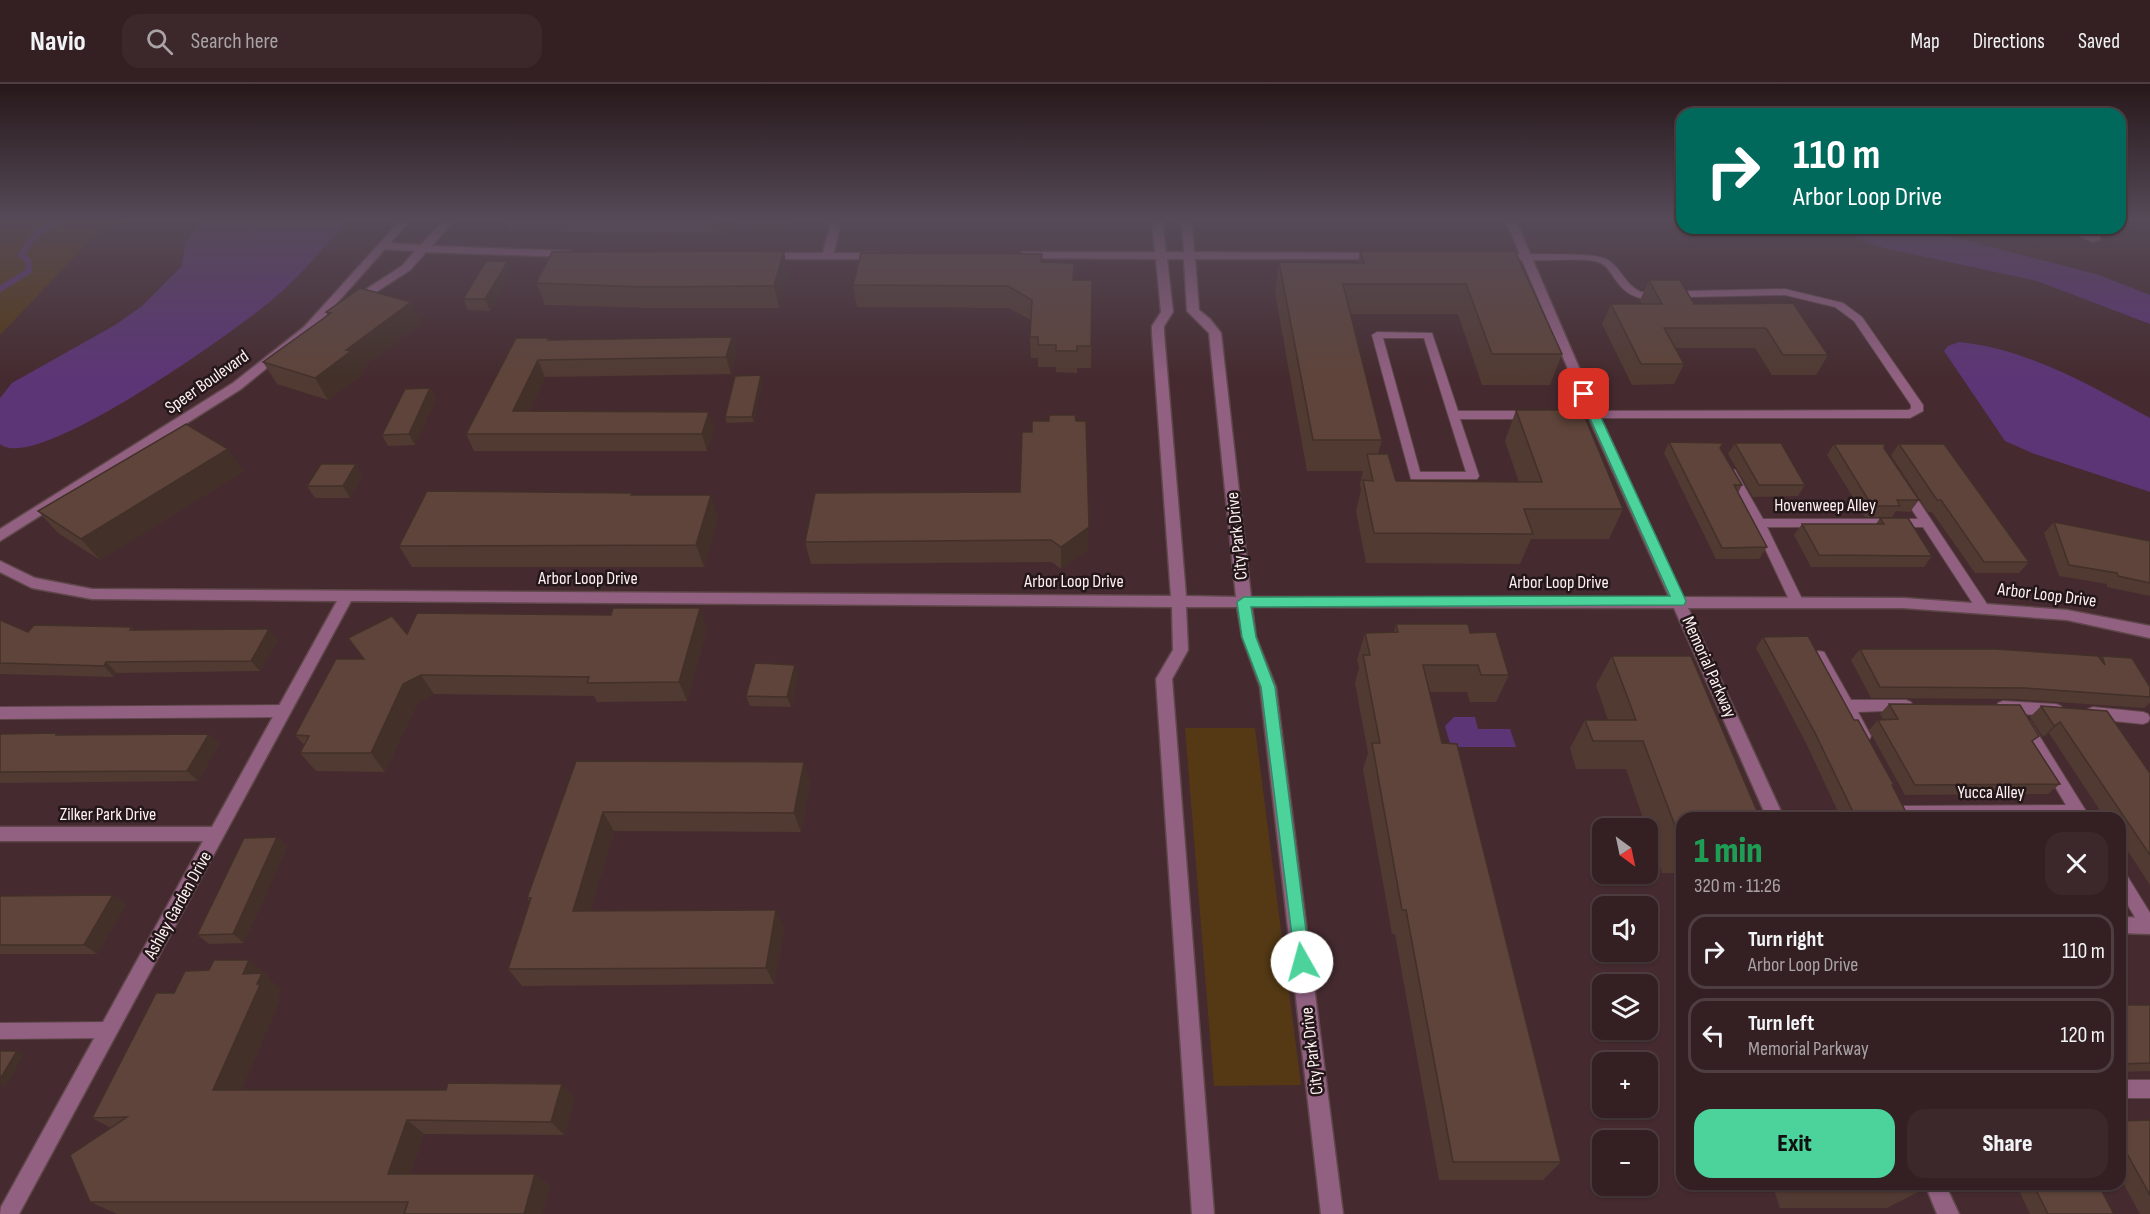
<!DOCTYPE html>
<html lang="en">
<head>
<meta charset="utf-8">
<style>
  :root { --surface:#342023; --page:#3c282b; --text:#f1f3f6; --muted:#a9a3a6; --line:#4e3e41; --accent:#4cd39b }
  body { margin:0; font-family:"Sofia Sans Condensed",sans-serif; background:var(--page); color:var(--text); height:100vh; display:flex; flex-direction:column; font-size:22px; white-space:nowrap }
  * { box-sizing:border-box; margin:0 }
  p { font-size:20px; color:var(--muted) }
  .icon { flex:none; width:33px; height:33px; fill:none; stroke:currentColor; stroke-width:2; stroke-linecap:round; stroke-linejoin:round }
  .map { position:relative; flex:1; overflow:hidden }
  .drawer { position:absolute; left:1676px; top:728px; width:450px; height:378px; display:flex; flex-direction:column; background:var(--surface); border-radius:18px; box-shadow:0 2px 4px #0004,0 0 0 2px var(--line) }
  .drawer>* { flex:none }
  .guide { position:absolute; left:1676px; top:24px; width:450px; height:126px; border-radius:18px; box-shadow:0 2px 4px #0004,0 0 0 2px var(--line); background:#00695c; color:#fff; overflow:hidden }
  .needle { width:39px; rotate:147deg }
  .fabs { position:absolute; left:1592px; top:734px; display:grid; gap:12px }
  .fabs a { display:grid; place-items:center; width:66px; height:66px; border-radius:12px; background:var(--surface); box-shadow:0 2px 4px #0004,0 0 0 2px var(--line); font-size:30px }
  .pin { position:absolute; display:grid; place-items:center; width:51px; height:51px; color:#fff; margin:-26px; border-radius:12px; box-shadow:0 3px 9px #0006 }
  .me { position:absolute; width:66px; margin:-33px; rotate:353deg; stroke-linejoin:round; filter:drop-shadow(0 0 4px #0008) }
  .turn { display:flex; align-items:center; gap:21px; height:126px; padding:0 18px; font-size:27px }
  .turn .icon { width:78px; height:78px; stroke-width:2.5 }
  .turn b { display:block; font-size:42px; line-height:51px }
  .round { display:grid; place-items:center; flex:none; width:63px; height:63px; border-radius:18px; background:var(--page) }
  .overview { display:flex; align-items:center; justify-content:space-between; height:102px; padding:0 18px }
  h1 { font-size:36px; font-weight:800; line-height:45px; color:#1e9e55 }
  .primary-button { display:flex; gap:12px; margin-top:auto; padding:12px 18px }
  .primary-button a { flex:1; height:69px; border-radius:18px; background:var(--accent); color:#111; font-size:24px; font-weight:800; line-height:69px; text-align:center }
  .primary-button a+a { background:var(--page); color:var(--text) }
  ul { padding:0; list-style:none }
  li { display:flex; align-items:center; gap:18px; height:75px; margin:0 12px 9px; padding:0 6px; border:3px solid var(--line); border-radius:18px }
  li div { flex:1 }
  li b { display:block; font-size:22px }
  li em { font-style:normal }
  header { display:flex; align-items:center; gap:36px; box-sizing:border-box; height:84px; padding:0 30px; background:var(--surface); border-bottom:2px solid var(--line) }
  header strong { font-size:28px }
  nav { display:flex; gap:33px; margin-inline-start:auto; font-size:21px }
  .search { width:420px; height:54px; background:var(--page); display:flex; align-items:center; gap:15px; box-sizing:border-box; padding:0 21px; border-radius:18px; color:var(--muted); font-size:22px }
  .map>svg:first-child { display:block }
</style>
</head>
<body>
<header>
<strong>Navio</strong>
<div class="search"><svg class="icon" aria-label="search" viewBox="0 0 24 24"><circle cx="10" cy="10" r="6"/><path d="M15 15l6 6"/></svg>Search here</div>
<nav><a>Map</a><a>Directions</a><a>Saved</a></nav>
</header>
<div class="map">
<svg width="2150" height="1130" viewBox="0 0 2150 1130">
  <rect width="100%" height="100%" fill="#452b2f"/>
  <g fill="#543914">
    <polygon points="0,137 132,137 97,149 0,251"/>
    <polygon points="1185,644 1255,644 1301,1001 1214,1002"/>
  </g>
  <g fill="#5c3576">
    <path d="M 202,137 L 347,137 C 323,164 300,193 272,216 C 239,244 35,391 0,360 L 0,314 L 12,299 L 115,241 L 142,222 L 182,182 L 185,159 Z"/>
    <polygon points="1828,144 1918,144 2099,191 2150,211 2150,240 2037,197 1884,164"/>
    <path d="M 1959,258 C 2028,265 2090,301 2150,334 L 2150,408 L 2032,369 L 2005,357 L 1944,267 L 1948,262 Z"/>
    <polygon points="1454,633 1475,633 1478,645 1510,645 1516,663 1451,663 1445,642"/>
  </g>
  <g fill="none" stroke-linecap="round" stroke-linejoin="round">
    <polyline stroke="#5c3576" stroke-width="6" points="0,205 29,187 28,176 21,171 37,149 57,137"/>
    <defs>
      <g id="service">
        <polygon points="2063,144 2076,144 2090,150 2087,144 2097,144 2100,147 2100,156 2092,158"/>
        <path d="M 1525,170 C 1543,171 1596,168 1608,176 C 1622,185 1625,201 1641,208 L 1785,205 L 1843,219 L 1862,233 L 1923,321 L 1923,327 L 1910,334 L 1563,334 L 1561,331 L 1567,327 L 1908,326 L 1911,325 L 1911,321 L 1854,237 L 1835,223 L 1785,211 L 1640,214 C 1614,207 1614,183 1598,178 C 1579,172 1543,179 1522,175 L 1522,171 Z"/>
        <path d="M 1377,248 L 1432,249 L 1458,327 L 1532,327 L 1538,331 L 1532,335 L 1460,335 L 1479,392 L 1477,395 L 1411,395 L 1372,251 ZM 1383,254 L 1424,254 L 1466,388 L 1420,388 Z"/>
        <polygon points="1731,385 1735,386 1763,435 1918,435 1900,407 1902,404 1910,404 1989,523 1982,528 1977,526 1923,443 1767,443 1803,517 1796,522 1791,520 1753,439 1725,389"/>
        <polygon points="1819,567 1824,568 1851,616 1906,616 1911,618 1913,622 1911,626 1858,628 1871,652 1869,656 1864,658 1859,656 1812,572 1814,568"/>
        <polygon points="2003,617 2056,620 2061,622 2063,626 2061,630 2056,632 2003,629 1998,627 1996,623 1998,619"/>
        <polygon points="284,621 289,623 291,627 289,631 284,633 0,635 0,623"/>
        <polygon points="2093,623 2143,628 2148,630 2150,634 2148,638 2143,640 2093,635 2088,633 2086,629 2088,625"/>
        <polygon points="2025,635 2030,637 2086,727 2088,734 1899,733 1896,728 1899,723 1904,722 2066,721 2018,641 2020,637"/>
        <polygon points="2120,788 2126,790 2150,829 2150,849 2143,847 2120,808"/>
        <polygon points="109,938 115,940 118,946 115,952 109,954 0,955 0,939"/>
        <rect x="2120" y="996" width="30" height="18"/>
      </g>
      <g id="minor">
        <polygon points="400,137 410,137 390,159 421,161 443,137 453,137 432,162 570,167 575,170 570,173 426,168 410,186 359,219 351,219 351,215 402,182 415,167 385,165 312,247 241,305 0,457 0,445 233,299 304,243"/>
        <polygon points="831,137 841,137 834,169 879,169 884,172 879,175 765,175 760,172 765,169 823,169"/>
        <path d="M 1152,137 L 1162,137 L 1166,168 L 1184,168 L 1182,137 L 1192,137 L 1194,168 L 1380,169 L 1385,172 L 1380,175 L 1195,175 L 1199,226 L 1210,235 L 1221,249 L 1251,513 L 1669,513 L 1587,330 L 1522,176 L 1497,176 L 1492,173 L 1497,170 L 1520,170 L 1506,137 L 1516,137 L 1599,330 L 1683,513 L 1903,514 L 2067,526 L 2150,542 L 2150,554 L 2067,536 L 1903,524 L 1688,524 L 1784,734 L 1767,734 L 1674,524 L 1252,523 L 1256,553 L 1276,603 L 1343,1130 L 1321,1130 L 1260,603 L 1242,553 L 1237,523 L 1186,523 L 1188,566 L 1172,595 L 1214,1130 L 1192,1130 L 1156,595 L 1173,566 L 1172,523 L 351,517 L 19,1130 L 0,1130 L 1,1123 L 203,757 L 0,757 L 0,743 L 212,743 L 337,517 L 92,515 L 32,504 L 0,488 L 0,477 L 35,494 L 92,505 L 1171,512 L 1152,249 L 1152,242 L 1161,228 L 1156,175 L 1023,174 L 1018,171 L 1023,168 L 1155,168 ZM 1167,175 L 1184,175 L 1187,227 L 1209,249 L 1236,513 L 1186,512 L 1164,249 L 1164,242 L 1173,228 Z"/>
        <polygon points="2120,833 2150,834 2150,850 2120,849"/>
        <polygon points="1925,1100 1945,1100 1959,1130 1937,1130"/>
      </g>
    </defs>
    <use href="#service" stroke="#5f474a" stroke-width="2"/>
    <use href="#minor" stroke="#5f474a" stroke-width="3"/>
    <use href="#service" fill="#926182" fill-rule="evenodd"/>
    <use href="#minor" fill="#926182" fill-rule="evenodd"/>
  </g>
  <g fill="#513a32">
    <polygon points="504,137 797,137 795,147 739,147 717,150 508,147"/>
    <polygon points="1360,167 1515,167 1562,270 1550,301 1482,301 1458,230 1350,230 1382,356 1378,370 1396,397 1519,398 1505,357 1516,326 1623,425 1609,455 1531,455 1520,480 1366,479 1356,427 1361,406 1360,400 1363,387 1307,387 1275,209 1279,178 1358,179"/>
    <polygon points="1042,170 1042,178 1074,179 1074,196 1092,196 1091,284 1077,284 1077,289 1056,288 1056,283 1038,283 1038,274 1031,274 1030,253 1031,236 1009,224 857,223 853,201"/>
    <polygon points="512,188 490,227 468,226 463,215"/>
    <polygon points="788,189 779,224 652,224 545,221 536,199"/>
    <polygon points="1649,196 1694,220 1793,219 1828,271 1816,291 1772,291 1755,264 1675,264 1684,280 1674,300 1632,301 1602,240 1611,220 1642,220 1640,216"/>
    <polygon points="326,228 421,239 361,285 364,289 328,316 277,300 263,278 328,232"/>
    <polygon points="732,253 736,270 731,290 545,293 529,327 714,344 707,367 474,367 466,350 549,254 550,256"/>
    <polygon points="761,291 762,297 754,338 727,339 725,333"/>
    <polygon points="430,304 436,315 415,361 388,362 382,351"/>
    <polygon points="1032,348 1088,465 1061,485 1052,478 811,480 805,458 1020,408"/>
    <polygon points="1669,358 1720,364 1742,401 1738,409 1767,463 1759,475 1716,475 1664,369"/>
    <polygon points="1735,359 1805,401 1798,412 1753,413 1728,370"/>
    <polygon points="1834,360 1884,364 1919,416 1910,428 1896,427 1892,433 1865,433 1827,371"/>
    <polygon points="1899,360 2029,478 2019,489 1975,489 1932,428 1928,428 1891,371"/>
    <polygon points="244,387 100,476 58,449 38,427"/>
    <polygon points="362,392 350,414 315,414 307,402"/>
    <polygon points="633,411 718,433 704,483 412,483 399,462"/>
    <polygon points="1880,434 1932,472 1924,483 1811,483 1794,451 1802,440 1876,440"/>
    <polygon points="2054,438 2150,457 2150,512 2107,503 2107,500 2059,492 2044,449"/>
    <polygon points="0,536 28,548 132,543 134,546 278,556 260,587 117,589 114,593 0,590"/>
    <polygon points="1396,540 1470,549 1509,591 1496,618 1470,618 1467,608 1430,608 1442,659 1561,1078 1543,1096 1439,1096 1395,850 1392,850 1363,685 1368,669 1355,599 1359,584 1357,576 1365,549 1394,548"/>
    <polygon points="707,544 687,617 597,618 594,612 434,610 417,619 385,688 316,687 300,669 304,661 295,651 363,575 348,554 407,550"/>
    <polygon points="1763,553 1854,636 1894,701 1893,703 1909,734 1841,734 1806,659 1756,564"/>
    <polygon points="1860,565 2100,574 2102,572 2150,603 2150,619 2144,624 2014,615 1871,614 1851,576"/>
    <polygon points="1612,572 1682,734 1682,789 1662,789 1626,685 1576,685 1570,664 1585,636 1608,636 1596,601"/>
    <polygon points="798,591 791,623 750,622 746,612"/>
    <polygon points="1889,620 2033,658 2060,700 2048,710 1905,711 1869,646 1878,636 1883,635 1880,630"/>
    <polygon points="2041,622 2150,689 2150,801 2120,755 2120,734 2105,734 2049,649 2043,653 2030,633"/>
    <polygon points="57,649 59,651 209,650 219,660 198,697 0,699 0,650"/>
    <polygon points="576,677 810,697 801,748 614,747 590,827 784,843 774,900 522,902 508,885 530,818 527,814"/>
    <polygon points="277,753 287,763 244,859 209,860 197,851"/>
    <polygon points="113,811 126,820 97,870 0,870 0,812"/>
    <polygon points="249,876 269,892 268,894 281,905 277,914 280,916 241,1006 575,1014 564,1051 424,1050 410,1090 535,1090 550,1102 542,1130 117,1130 90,1118 111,1044 92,1034 174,909 209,886"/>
    <polygon points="2120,921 2150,921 2150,987 2120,988"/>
    <polygon points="2150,1036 2150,1130 2140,1130 2120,1093 2120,1037"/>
    <polygon points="1772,1100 1919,1100 1922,1106 1887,1124 1780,1124"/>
    <polygon points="2016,1100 2098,1100 2114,1130 2030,1130"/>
  </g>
  <g fill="#423029">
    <polygon points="714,137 737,137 739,147 717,150"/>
    <polygon points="793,137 797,137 795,147"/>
    <polygon points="784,167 788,189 779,224 774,202"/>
    <polygon points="508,177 512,188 490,227 485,215"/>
    <polygon points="411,218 421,239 361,285 364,289 328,316 315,294 346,266"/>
    <polygon points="732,253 736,270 731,290 726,273"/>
    <polygon points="538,276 545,293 521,344 513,327"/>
    <polygon points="761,291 762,297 754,338 752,333"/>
    <polygon points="430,304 436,315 415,361 409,350"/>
    <polygon points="709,328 714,344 707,367 702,350"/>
    <polygon points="228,365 244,387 100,476 81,455"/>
    <polygon points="356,380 362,392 350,414 343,402"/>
    <polygon points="711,411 718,433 704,483 696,461"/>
    <polygon points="1089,443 1088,465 1061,485 1061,463"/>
    <polygon points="700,524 707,544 687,617 679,598"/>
    <polygon points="269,545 278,556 260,587 251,577"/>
    <polygon points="106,578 117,589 114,593 104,582"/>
    <polygon points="795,581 798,591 791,623 787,613"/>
    <polygon points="421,591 434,610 417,619 385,688 371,669 403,600"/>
    <polygon points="2060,638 2049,649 2043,653 2054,642"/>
    <polygon points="209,650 219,660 198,697 187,687"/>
    <polygon points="804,678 810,697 801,748 794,729"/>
    <polygon points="603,728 614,747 585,844 573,827"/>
    <polygon points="277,753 287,763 244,859 233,850"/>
    <polygon points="113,811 126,820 97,870 84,861"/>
    <polygon points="776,826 784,843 774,900 766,884"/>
    <polygon points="249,876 269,892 268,894 281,905 277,914 280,916 235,1020 213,1006 243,890"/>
    <polygon points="17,967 24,971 5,1004 0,1001 0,995"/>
    <polygon points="562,1000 575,1014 564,1051 551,1038"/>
    <polygon points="407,1036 424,1050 406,1102 388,1090"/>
    <polygon points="535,1090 550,1102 542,1130 524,1130"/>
  </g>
  <g fill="#5e443a" stroke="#423029" stroke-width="1.5">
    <polygon points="784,167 774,202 645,203 536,199 552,168"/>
    <polygon points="1360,167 1515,167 1562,270 1492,270 1466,200 1343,200 1382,356 1313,356 1279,178 1364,179"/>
    <polygon points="861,169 1042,170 1041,178 1074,179 1073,196 1092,196 1091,262 1077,262 1077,267 1056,267 1056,261 1038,261 1038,253 1030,253 1032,216 1008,202 853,201"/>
    <polygon points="486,177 508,177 485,215 463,215"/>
    <polygon points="1649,196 1680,196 1694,220 1793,219 1828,271 1783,271 1766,244 1664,244 1684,280 1641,280 1611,220 1662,220"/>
    <polygon points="360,204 411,218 346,266 351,267 315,294 263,278 331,229 326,228"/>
    <polygon points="732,253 726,273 538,276 513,327 709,328 702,350 466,350 516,254 549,254 548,256"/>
    <polygon points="761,291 752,333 725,333 735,292"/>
    <polygon points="430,304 409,350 382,351 405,305"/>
    <polygon points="1516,326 1582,326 1623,425 1524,425 1533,450 1374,449 1363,396 1373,397 1367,370 1388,370 1396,397 1542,398"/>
    <polygon points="1049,331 1075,331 1076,337 1086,337 1089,443 1061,463 1051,456 805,458 815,409 1020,408 1022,348 1032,348 1032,337 1049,337"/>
    <polygon points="186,340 228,365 81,455 38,427"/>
    <polygon points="1669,358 1723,359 1720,364 1742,401 1734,401 1767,463 1722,464"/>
    <polygon points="1735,359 1781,359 1805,401 1759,401"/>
    <polygon points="1834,360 1885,360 1884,364 1919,416 1897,416 1900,422 1872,422"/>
    <polygon points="1899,360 1944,360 2029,478 1984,478 1941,416 1937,416"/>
    <polygon points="321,380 356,380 343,402 307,402"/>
    <polygon points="427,407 632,409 631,411 711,411 696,461 399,462"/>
    <polygon points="1880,434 1908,434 1932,472 1819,471 1802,440 1884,440"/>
    <polygon points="2054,438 2150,457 2150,499 2118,492 2117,489 2069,481"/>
    <polygon points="613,524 700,524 679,598 587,599 589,593 421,591 403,600 371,669 300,669 309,652 295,651 336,575 364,575 348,554 392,532 407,550 417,529 611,531"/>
    <polygon points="0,536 28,548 34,541 132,543 130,546 269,545 251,577 106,578 104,582 0,579"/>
    <polygon points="1396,540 1468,540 1470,549 1496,548 1509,591 1481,591 1478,581 1423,581 1442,659 1457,660 1561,1078 1453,1078 1406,826 1402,826 1372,659 1380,659 1363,571 1370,571 1365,549 1398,548"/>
    <polygon points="1808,552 1854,636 1858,636 1894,701 1892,701 1909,734 1856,734 1815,649 1763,553"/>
    <polygon points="1860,565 1996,565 2098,572 2105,581 2102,572 2132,574 2150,603 2150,613 2025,604 1880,603"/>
    <polygon points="1612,572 1691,572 1760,734 1682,734 1682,760 1643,657 1593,657 1585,636 1636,636"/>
    <polygon points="755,579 795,581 787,613 746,612"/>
    <polygon points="1889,620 2020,621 2039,652 2032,657 2060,700 1915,701 1878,636 1898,635"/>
    <polygon points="2041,622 2107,627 2150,689 2150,771 2060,638 2054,642"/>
    <polygon points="57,649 56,651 209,650 187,687 0,688 0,650"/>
    <polygon points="576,677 804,678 794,729 603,728 573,827 776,826 766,884 508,885 531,814 527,814"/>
    <polygon points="277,753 233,850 197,851 244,754"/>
    <polygon points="113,811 84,861 0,861 0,812"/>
    <polygon points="214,876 249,876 243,890 262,889 257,900 260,901 213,1006 446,1006 448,999 562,1000 551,1038 407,1036 388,1090 535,1090 524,1130 404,1130 408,1118 90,1118 70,1071 127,1033 92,1034 156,909 174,909 185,887 209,886"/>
    <polygon points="2120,921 2150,921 2150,979 2120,980"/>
    <polygon points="0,967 17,967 0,995"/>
    <polygon points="2150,1036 2150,1111 2120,1057 2120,1037"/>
    <polygon points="1809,1100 1919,1100 1922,1106 1811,1105"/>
    <polygon points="2033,1100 2098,1100 2114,1130 2048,1130"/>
  </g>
  <linearGradient id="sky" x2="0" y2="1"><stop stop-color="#26181a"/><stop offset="0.46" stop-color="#564a58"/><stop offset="1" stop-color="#564a58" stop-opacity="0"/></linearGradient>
  <rect width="2150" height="295" fill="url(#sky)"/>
  <polygon fill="#4cd39b" stroke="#318965" stroke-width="1.5" points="1584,307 1590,310 1686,517 1684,521 1251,523 1256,553 1275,603 1310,878 1307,884 1302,886 1296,884 1261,603 1242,553 1237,518 1244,513 1670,512 1579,310"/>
  <g text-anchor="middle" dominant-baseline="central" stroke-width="5" stroke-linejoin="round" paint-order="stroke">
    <g font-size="18" fill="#fef0f1" stroke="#241719">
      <text transform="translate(207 298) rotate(-35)">Speer Boulevard</text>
      <text x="1825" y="421">Hovenweep Alley</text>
      <text transform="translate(1237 452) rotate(-96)">City Park Drive</text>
      <text x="588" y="494">Arbor Loop Drive</text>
      <text x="1074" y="497">Arbor Loop Drive</text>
      <text x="1559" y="498">Arbor Loop Drive</text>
      <text transform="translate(2047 511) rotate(7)">Arbor Loop Drive</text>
      <text transform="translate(1709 583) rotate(66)">Memorial Parkway</text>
      <text x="1991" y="708">Yucca Alley</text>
      <text x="108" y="730">Zilker Park Drive</text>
      <text transform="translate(178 821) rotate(-61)">Ashley Garden Drive</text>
      <text transform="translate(1312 967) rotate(-97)">City Park Drive</text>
    </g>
  </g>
</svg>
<div class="fabs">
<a><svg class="needle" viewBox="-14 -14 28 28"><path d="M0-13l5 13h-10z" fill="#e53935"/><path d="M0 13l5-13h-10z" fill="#a9a3a6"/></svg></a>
<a><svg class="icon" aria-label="sound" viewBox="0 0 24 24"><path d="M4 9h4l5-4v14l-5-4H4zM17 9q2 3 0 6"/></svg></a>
<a><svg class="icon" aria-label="layers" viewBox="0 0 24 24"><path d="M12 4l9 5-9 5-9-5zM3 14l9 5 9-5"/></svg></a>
<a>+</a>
<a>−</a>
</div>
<div class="pin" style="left:1584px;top:310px;background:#d93025"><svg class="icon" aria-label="arrive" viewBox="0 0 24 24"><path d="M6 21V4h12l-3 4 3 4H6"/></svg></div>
<svg class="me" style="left:1302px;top:878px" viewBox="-20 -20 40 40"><circle r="19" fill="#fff"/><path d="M0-13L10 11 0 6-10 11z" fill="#4cd39b"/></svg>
<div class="guide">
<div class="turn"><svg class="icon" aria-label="right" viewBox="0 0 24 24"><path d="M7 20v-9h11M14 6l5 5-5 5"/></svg><div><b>110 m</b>Arbor Loop Drive</div></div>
</div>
<section class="drawer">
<div class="overview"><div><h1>1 min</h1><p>320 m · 11:26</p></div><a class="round"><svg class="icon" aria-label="close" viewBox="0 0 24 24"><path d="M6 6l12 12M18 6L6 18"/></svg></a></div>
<ul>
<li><svg class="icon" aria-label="right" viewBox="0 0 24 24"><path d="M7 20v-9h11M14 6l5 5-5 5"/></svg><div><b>Turn right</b><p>Arbor Loop Drive</p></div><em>110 m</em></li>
<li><svg class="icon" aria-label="left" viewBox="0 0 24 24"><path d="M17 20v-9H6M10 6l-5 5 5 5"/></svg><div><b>Turn left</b><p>Memorial Parkway</p></div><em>120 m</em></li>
</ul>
<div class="primary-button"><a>Exit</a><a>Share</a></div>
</section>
</div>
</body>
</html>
